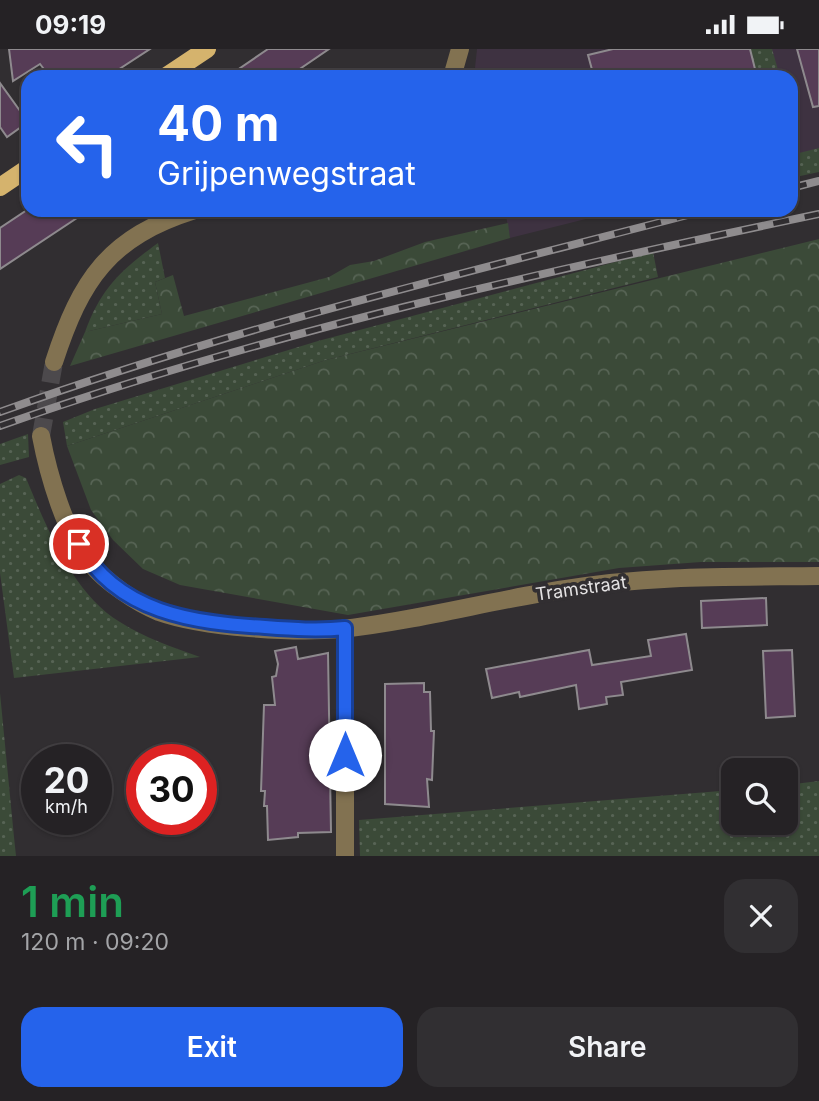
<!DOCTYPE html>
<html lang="en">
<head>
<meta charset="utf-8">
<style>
  :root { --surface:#252225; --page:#312f32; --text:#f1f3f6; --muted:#a3a4a7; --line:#423f42; --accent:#2563eb }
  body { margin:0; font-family:Inter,sans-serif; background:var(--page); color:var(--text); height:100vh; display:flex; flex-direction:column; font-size:26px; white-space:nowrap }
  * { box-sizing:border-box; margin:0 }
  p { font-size:23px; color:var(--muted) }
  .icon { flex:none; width:38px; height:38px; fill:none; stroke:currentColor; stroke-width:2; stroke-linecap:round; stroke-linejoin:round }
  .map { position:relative; height:807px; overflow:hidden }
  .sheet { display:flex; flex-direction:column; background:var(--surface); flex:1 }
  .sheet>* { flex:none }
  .top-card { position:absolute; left:21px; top:21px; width:777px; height:147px; border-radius:21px; box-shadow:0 2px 5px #0004,0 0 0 2px var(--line); background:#2563eb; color:#fff; overflow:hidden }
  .controls { position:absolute; left:721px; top:709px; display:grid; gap:14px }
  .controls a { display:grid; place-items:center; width:77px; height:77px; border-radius:14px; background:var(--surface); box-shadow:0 2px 5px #0004,0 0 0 2px var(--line); font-size:35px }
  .speed { position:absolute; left:21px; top:695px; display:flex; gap:14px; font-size:35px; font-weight:700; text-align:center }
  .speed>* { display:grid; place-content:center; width:91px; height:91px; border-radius:50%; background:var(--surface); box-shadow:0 2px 5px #0004,0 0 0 2px var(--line); line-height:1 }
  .speed small { font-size:18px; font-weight:400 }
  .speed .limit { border:10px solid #d22; background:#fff; color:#111 }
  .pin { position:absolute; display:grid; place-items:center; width:60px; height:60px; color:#fff; margin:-30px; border:4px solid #fff; border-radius:50%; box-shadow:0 2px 7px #0007 }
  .me { position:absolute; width:77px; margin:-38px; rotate:0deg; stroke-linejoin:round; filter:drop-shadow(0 0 5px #0008) }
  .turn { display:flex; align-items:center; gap:24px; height:147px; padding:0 21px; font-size:32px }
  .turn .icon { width:91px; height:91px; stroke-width:2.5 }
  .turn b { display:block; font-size:49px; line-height:60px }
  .round { display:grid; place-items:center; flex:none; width:74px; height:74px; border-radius:21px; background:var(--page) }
  .overview { display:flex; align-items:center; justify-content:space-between; height:119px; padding:0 21px }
  h1 { font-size:42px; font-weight:600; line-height:52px; color:#1e9e55 }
  .cta { display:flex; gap:14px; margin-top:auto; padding:14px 21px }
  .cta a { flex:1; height:80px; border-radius:21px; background:var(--accent); color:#fff; font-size:28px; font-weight:600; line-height:80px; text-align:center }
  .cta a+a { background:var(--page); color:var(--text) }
  .status { display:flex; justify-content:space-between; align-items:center; height:49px; padding:0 35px; background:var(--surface); direction:ltr }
  .status svg { height:19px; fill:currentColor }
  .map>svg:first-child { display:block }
</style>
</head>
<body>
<div class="status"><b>09:19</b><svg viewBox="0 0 49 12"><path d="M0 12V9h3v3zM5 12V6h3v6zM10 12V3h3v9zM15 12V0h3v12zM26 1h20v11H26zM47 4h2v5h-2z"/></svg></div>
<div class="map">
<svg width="819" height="807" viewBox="0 0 819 807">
  <defs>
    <pattern id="grass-dots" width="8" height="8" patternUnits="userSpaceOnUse" patternTransform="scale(1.75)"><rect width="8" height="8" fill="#3b4a38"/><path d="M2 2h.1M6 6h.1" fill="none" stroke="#576455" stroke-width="1.8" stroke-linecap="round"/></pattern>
    <pattern id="forest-crowns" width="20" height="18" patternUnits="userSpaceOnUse" patternTransform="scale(1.75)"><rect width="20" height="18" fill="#3b4a38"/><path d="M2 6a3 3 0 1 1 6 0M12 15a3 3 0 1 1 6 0" fill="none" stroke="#576455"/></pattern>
  </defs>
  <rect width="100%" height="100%" fill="#312e31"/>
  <g fill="#3e3241">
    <polygon points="477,0 819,0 819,112 791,119 791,28 474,28"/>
    <polygon points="505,161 622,161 510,189"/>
  </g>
  <g fill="url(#grass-dots)">
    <polygon points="750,0 772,0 780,28 758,28"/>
    <polygon points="791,72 799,104 819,99 819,123 791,129"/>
    <path d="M 158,194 L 165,229 L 155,233 L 162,265 L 85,283 C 101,239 121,221 158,194 Z"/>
    <polygon points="653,203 658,228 326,311 67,397 63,373 95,360 318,292"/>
    <polygon points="28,385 29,408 0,416 0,395"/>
    <path d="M 19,426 L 26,429 C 46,477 73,545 120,573 C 145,589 172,598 200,608 L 14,629 L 0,524 L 0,435 Z"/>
    <polygon points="0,644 14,788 16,807 0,807"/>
    <polygon points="819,732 819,807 360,807 359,771 733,741 733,774 786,774 786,736"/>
  </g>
  <g fill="url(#forest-crowns)">
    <polygon points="508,174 510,189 70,317 85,283 162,265 155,233 173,226 184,267 329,228 350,216 374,212 425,193"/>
    <polygon points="819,190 819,513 701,513 619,519 348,566 180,536 143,520 113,491 91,461 67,397 326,311"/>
  </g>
  <g fill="#563c56" stroke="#8e8a8e" stroke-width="2">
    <polygon points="9,0 150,0 107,28 50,28 40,15 13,32"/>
    <polygon points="268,0 329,0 288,28 227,28"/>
    <polygon points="613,0 750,0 757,28 594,28 588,6"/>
    <polygon points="797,0 819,0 819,57 813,58"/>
    <polygon points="0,34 28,73 7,88 0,78"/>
    <polygon points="27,161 89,161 0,220 0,179"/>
    <polygon points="766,549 767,576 702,579 701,552"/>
    <polygon points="686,585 692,621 621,633 623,646 606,648 607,655 579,660 576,636 520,648 519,643 492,649 486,620 589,601 592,616 651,607 648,591"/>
    <polygon points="296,598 298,610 328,604 331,783 298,784 298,788 268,791 267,757 264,757 265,742 261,742 264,656 275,656 272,628 276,627 278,615 275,602"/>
    <polygon points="792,601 795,667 766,669 763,602"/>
    <polygon points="424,634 424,643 430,643 431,682 434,682 432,731 427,730 429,758 385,755 385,635"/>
  </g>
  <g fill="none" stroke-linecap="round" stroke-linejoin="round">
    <polyline stroke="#4c494c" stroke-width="18" stroke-dasharray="18 9" stroke-linecap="butt" points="41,387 54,313"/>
    <g stroke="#827251" stroke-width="18">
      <polyline points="452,28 460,0"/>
      <path d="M 54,313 C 81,230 109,188 195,161"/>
      <path d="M 41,387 C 48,424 65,485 90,514 C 106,533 136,554 159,563 C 204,579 294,584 342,580 C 417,572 492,551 566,540 C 649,526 735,528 819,527"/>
      <polyline points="345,807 345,579"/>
    </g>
    <g stroke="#d5b36d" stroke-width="18">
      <polyline points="165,28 207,0"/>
      <polyline points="0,138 28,119"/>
    </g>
    <defs>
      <g id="rail">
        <polyline points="791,139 819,132"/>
        <path d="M 0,363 C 231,279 470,223 707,161"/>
        <path d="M 0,377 C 267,283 542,223 819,165"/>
      </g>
    </defs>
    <use href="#rail" stroke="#8f8c8e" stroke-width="8"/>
    <use href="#rail" stroke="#312e31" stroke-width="5" stroke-dasharray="16" stroke-linecap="butt"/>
  </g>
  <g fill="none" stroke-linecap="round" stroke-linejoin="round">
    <defs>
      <path id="route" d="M 79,495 C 117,564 194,574 265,578 C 292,580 319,582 345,579 L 345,706"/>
    </defs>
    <use href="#route" stroke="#184099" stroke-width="18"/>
    <use href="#route" stroke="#2563eb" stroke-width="12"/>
  </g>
  <g text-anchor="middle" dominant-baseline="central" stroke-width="7" stroke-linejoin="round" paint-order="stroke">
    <g font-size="18" fill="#e4e2e3" stroke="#312e31">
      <text transform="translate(581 539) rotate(-8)">Tramstraat</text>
    </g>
  </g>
</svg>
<div class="controls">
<a><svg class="icon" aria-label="search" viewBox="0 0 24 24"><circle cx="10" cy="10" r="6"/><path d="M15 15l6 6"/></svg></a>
</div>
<div class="speed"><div>20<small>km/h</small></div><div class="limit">30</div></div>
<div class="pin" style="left:79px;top:495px;background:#d93025"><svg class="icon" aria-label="arrive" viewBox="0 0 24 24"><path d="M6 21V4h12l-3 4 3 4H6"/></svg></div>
<svg class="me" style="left:345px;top:706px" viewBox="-20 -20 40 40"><circle r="19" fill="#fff"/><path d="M0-13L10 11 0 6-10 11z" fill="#2563eb"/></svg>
<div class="top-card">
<div class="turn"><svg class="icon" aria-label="left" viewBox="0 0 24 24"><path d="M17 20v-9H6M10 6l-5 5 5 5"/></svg><div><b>40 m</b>Grijpenwegstraat</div></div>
</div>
</div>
<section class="sheet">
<div class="overview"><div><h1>1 min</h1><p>120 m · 09:20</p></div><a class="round"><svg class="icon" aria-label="close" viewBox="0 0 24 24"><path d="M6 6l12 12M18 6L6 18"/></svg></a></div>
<div class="cta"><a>Exit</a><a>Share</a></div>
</section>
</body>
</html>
